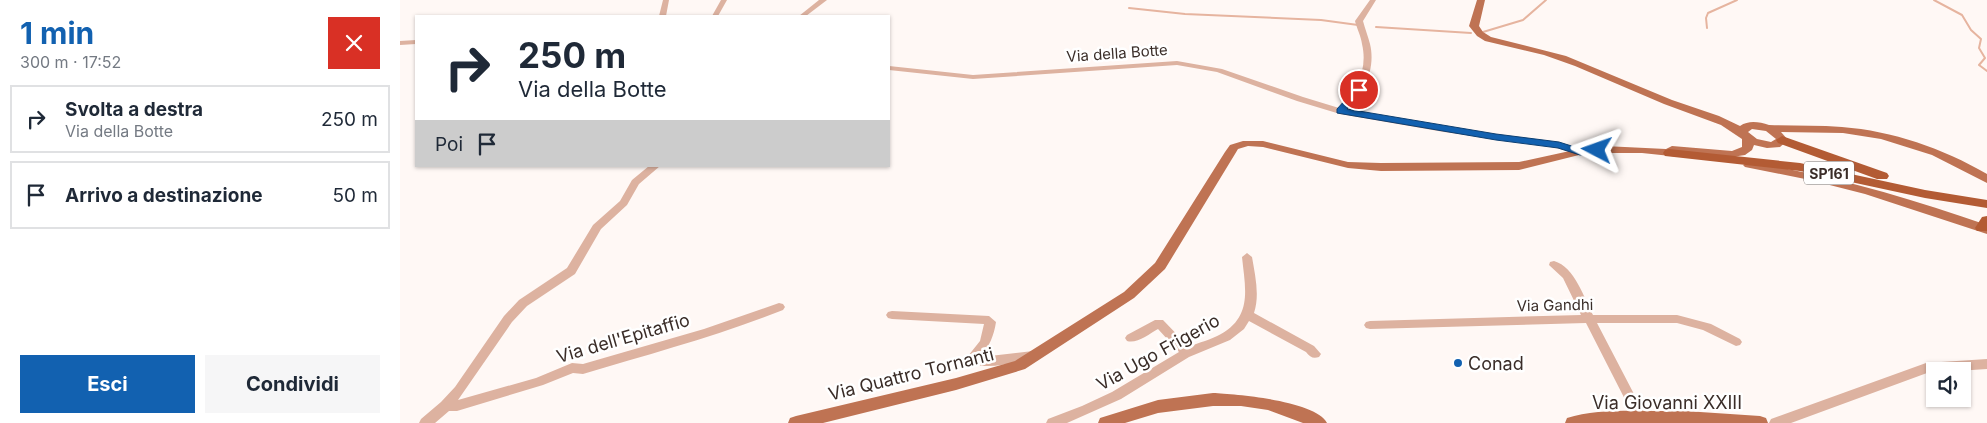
<!DOCTYPE html>
<html lang="it">
<head>
<meta charset="utf-8">
<style>
  :root { --surface:#fff; --page:#f6f6f7; --text:#1f2937; --muted:#747a83; --line:#e0e1e3; --accent:#1261b0 }
  body { margin:0; font-family:Inter,sans-serif; background:var(--page); color:var(--text); height:100vh; display:flex; flex-direction:column; font-size:19px; white-space:nowrap }
  * { box-sizing:border-box; margin:0 }
  p { font-size:16px; color:var(--muted) }
  .icon { flex:none; width:28px; height:28px; fill:none; stroke:currentColor; stroke-width:2; stroke-linecap:round; stroke-linejoin:round }
  .map { position:relative; flex:1; overflow:hidden }
  .sheet { display:flex; flex-direction:column; background:var(--surface); width:400px }
  .sheet>* { flex:none }
  .top-card { position:absolute; left:15px; top:15px; width:475px; height:152px; border-radius:0px; box-shadow:0 1px 4px #0004; background:#fff; color:var(--text); overflow:hidden }
  .tools { position:absolute; left:1526px; top:362px; display:grid; gap:10px }
  .tools a { display:grid; place-items:center; width:45px; height:45px; border-radius:0px; background:var(--surface); box-shadow:0 1px 4px #0004; font-size:25px }
  .pin { position:absolute; display:grid; place-items:center; width:42px; height:42px; color:#fff; margin:-21px; border:2px solid #fff; border-radius:50%; box-shadow:0 1px 5px #0007 }
  .me { position:absolute; width:55px; margin:-28px; rotate:274deg; stroke-linejoin:round; filter:drop-shadow(0 0 4px #0008) }
  .turn { display:flex; align-items:center; gap:18px; height:105px; padding:0 20px; font-size:22px }
  .turn .icon { width:65px; height:65px; stroke-width:2.5 }
  .turn b { display:block; font-size:35px; line-height:42px }
  .then { display:flex; align-items:center; height:48px; padding:0 20px; background:#0003; gap:10px; font-size:19px }
  .round { display:grid; place-items:center; flex:none; width:52px; height:52px; border-radius:0px; background:var(--page) }
  .summary { display:flex; align-items:center; justify-content:space-between; height:85px; padding:0 20px }
  h1 { font-size:30px; font-weight:700; line-height:38px; color:var(--accent) }
  .button { display:flex; gap:10px; margin-top:auto; padding:10px 20px }
  .button a { flex:1; height:58px; border-radius:0px; background:var(--accent); color:#fff; font-size:20px; font-weight:700; line-height:58px; text-align:center }
  .button a+a { background:var(--page); color:var(--text) }
  ul { padding:0; list-style:none }
  li { display:flex; align-items:center; gap:15px; height:68px; margin:0 10px 8px; padding:0 10px; border:2px solid var(--line); border-radius:0px }
  li div { flex:1 }
  li b { display:block; font-size:19px }
  li em { font-style:normal }
  main { display:flex; flex:1; min-height:0 }
  .map>svg:first-child { display:block }
</style>
</head>
<body>
<main>
<section class="sheet">
<div class="summary"><div><h1>1 min</h1><p>300 m · 17:52</p></div><a class="round" style="background:#d93025;color:#fff"><svg class="icon" aria-label="close" viewBox="0 0 24 24"><path d="M6 6l12 12M18 6L6 18"/></svg></a></div>
<ul>
<li><svg class="icon" aria-label="right" viewBox="0 0 24 24"><path d="M7 20v-9h11M14 6l5 5-5 5"/></svg><div><b>Svolta a destra</b><p>Via della Botte</p></div><em>250 m</em></li>
<li><svg class="icon" aria-label="arrive" viewBox="0 0 24 24"><path d="M6 21V4h12l-3 4 3 4H6"/></svg><div><b>Arrivo a destinazione</b></div><em>50 m</em></li>
</ul>
<div class="button"><a>Esci</a><a>Condividi</a></div>
</section>
<div class="map">
<svg width="1587" height="423" viewBox="0 0 1587 423">
  <rect width="100%" height="100%" fill="#fff8f5"/>
  <g fill="none" stroke-linecap="round" stroke-linejoin="round">
    <g stroke="#e6b49f" stroke-width="2">
      <polyline points="1534,0 1562,15 1571,30 1581,39 1579,48 1585,58 1579,65 1587,71"/>
      <polyline points="729,8 785,14 921,20 958,25"/>
      <polyline points="976,27 1071,33"/>
      <polyline points="1307,28 1306,18 1308,13 1337,0"/>
      <polyline points="1083,32 1123,20 1146,0"/>
    </g>
    <g fill="#ddb2a0" fill-rule="evenodd">
      <polygon points="263,0 269,0 266,16 259,16"/>
      <polygon points="321,0 327,0 318,16 312,16"/>
      <polygon points="419,0 427,0 406,16 399,16"/>
      <path d="M 970,0 L 976,0 L 963,21 C 965,29 968,36 970,44 C 976,69 964,93 946,110 L 1044,127 L 1153,142 L 1183,150 L 1185,152 L 1183,154 L 1180,155 L 1153,147 L 1044,132 L 940,114 L 897,101 L 817,72 L 777,65 L 573,79 L 489,70 L 489,66 L 573,75 L 777,61 L 822,69 L 903,97 L 939,108 C 957,91 968,69 962,44 C 961,36 957,29 955,21 Z"/>
      <polygon points="16,40 16,44 0,45 0,41"/>
      <path d="M 249,166 L 260,166 L 239,184 L 227,205 L 201,229 L 175,274 L 127,306 L 112,322 L 58,400 L 136,378 L 172,363 L 183,364 L 304,329 L 379,303 L 383,304 L 385,307 L 383,310 C 318,336 250,354 183,374 L 173,373 L 143,385 L 57,411 L 49,411 L 35,423 L 19,423 L 21,419 L 41,402 L 55,387 L 104,316 L 119,300 L 167,268 L 193,225 L 220,201 L 232,180 Z"/>
      <path d="M 847,253 L 852,257 C 855,275 860,295 854,313 L 914,346 L 921,354 L 919,357 C 913,359 910,357 906,352 L 849,321 L 844,329 L 830,340 L 789,357 L 721,399 L 667,423 L 646,423 L 648,419 L 682,406 L 712,392 L 779,352 L 758,329 C 749,334 737,344 727,341 L 725,338 L 727,335 L 755,320 L 763,320 L 789,347 C 799,342 811,340 821,334 C 853,316 845,287 842,257 Z"/>
      <path d="M 1154,261 C 1175,267 1184,298 1193,315 L 1277,315 L 1311,324 L 1340,339 L 1342,342 L 1340,345 L 1336,346 L 1303,330 L 1277,323 L 1197,323 L 1247,419 L 1246,423 L 1237,423 L 1186,323 L 970,329 L 966,328 L 964,325 L 966,322 L 970,321 L 1181,315 L 1163,278 L 1149,265 L 1150,262 Z"/>
      <path d="M 492,311 L 589,316 L 596,322 C 594,336 589,346 581,357 L 633,351 L 637,353 L 639,356 L 637,359 L 633,361 C 613,361 592,370 573,364 L 568,356 L 580,341 L 584,324 L 492,319 L 488,318 L 486,315 L 488,312 Z"/>
      <polygon points="1587,359 1587,369 1527,373 1391,423 1369,423 1371,419 1526,363"/>
    </g>
    <g fill="#bf7353" fill-rule="evenodd">
      <path d="M 1077,0 L 1085,0 L 1079,26 L 1083,32 L 1091,37 L 1166,56 L 1272,100 L 1319,116 L 1340,126 C 1349,120 1359,122 1369,125 C 1393,126 1418,125 1442,127 C 1493,131 1542,148 1587,174 L 1587,183 L 1532,155 L 1481,139 L 1443,133 L 1381,132 L 1388,140 L 1380,147 L 1367,148 L 1354,145 L 1352,150 L 1345,155 L 1332,157 L 1285,154 L 1284,156 L 1280,157 L 1242,153 L 1204,153 L 1179,155 L 1119,170 L 981,171 L 948,168 L 863,147 L 848,146 L 838,149 L 835,154 L 765,269 L 734,298 L 625,369 L 556,390 L 423,423 L 388,423 L 390,418 L 396,416 L 556,378 L 615,361 L 724,292 L 755,263 L 825,152 L 830,145 L 843,141 L 863,141 L 948,162 L 981,163 L 1119,162 L 1179,149 L 1204,146 L 1266,149 L 1272,146 L 1332,151 L 1342,147 L 1342,139 L 1321,125 L 1264,104 L 1175,66 L 1144,55 L 1085,41 L 1077,36 L 1069,26 ZM 1352,129 L 1366,131 L 1376,139 L 1371,142 L 1357,139 L 1348,132 Z"/>
      <path d="M 1349,162 C 1431,175 1509,198 1587,225 L 1587,234 L 1465,194 L 1410,180 L 1345,167 L 1343,165 Z"/>
      <path d="M 813,393 C 837,394 916,401 927,423 L 903,423 L 868,410 L 841,406 L 813,406 L 758,413 L 725,423 L 698,423 L 700,418 L 758,400 Z"/>
      <path d="M 1285,411 L 1360,416 L 1366,418 L 1368,423 L 1165,423 L 1167,418 C 1201,407 1249,412 1285,411 Z"/>
    </g>
    <g fill="#b35b34" fill-rule="evenodd">
      <polygon points="1382,136 1487,173 1489,176 1487,179 1477,179 1378,143 1376,140"/>
      <polygon points="1269,149 1400,163 1525,190 1587,200 1587,208 1525,198 1400,171 1265,156 1263,153 1265,150"/>
      <polygon points="1587,216 1587,231 1577,231 1575,228 1582,217"/>
    </g>
  </g>
  <polygon fill="#1261b0" stroke="#0c3f72" points="959,87 964,90 947,109 1096,134 1159,142 1181,149 1197,147 1202,150 1197,153 1180,155 1158,148 1096,140 937,113 937,109 956,88"/>
  <circle fill="#1261b0" stroke="#fff" stroke-width="2" cx="1058" cy="363" r="5"/>
  <g text-anchor="middle" dominant-baseline="central" stroke-width="5" stroke-linejoin="round" paint-order="stroke">
    <rect fill="#fff" stroke="#756c68" stroke-width="1" x="1404" y="161.5" width="50" height="23" rx="4"/>
    <g font-size="14" font-weight="bold" fill="#3a2d28">
      <text x="1429" y="173">SP161</text>
    </g>
    <g font-size="15" fill="#3a2d28" stroke="#fff">
      <text transform="translate(717 53) rotate(-4)">Via della Botte</text>
      <text transform="translate(1155 305) rotate(-1)">Via Gandhi</text>
    </g>
    <g font-size="18" fill="#3a2d28" stroke="#fff">
      <text transform="translate(223 338) rotate(-16)">Via dell'Epitaffio</text>
      <text transform="translate(758 352) rotate(-29)">Via Ugo Frigerio</text>
      <text transform="translate(511 374) rotate(-14)">Via Quattro Tornanti</text>
      <text x="1267" y="402">Via Giovanni XXIII</text>
    </g>
    <g font-size="18" fill="#3a2d28" stroke="#fff" text-anchor="start">
      <text x="1068" y="363">Conad</text>
    </g>
  </g>
</svg>
<div class="tools">
<a><svg class="icon" aria-label="sound" viewBox="0 0 24 24"><path d="M4 9h4l5-4v14l-5-4H4zM17 9q2 3 0 6"/></svg></a>
</div>
<div class="pin" style="left:959px;top:90px;background:#d93025"><svg class="icon" aria-label="arrive" viewBox="0 0 24 24"><path d="M6 21V4h12l-3 4 3 4H6"/></svg></div>
<svg class="me" style="left:1197px;top:150px" viewBox="-20 -20 40 40"><path d="M0-17L14 15 0 8-14 15z" fill="#1261b0" stroke="#fff" stroke-width="4"/></svg>
<div class="top-card">
<div class="turn"><svg class="icon" aria-label="right" viewBox="0 0 24 24"><path d="M7 20v-9h11M14 6l5 5-5 5"/></svg><div><b>250 m</b>Via della Botte</div></div>
<div class="then">Poi<svg class="icon" aria-label="arrive" viewBox="0 0 24 24"><path d="M6 21V4h12l-3 4 3 4H6"/></svg></div>
</div>
</div>
</main>
</body>
</html>
